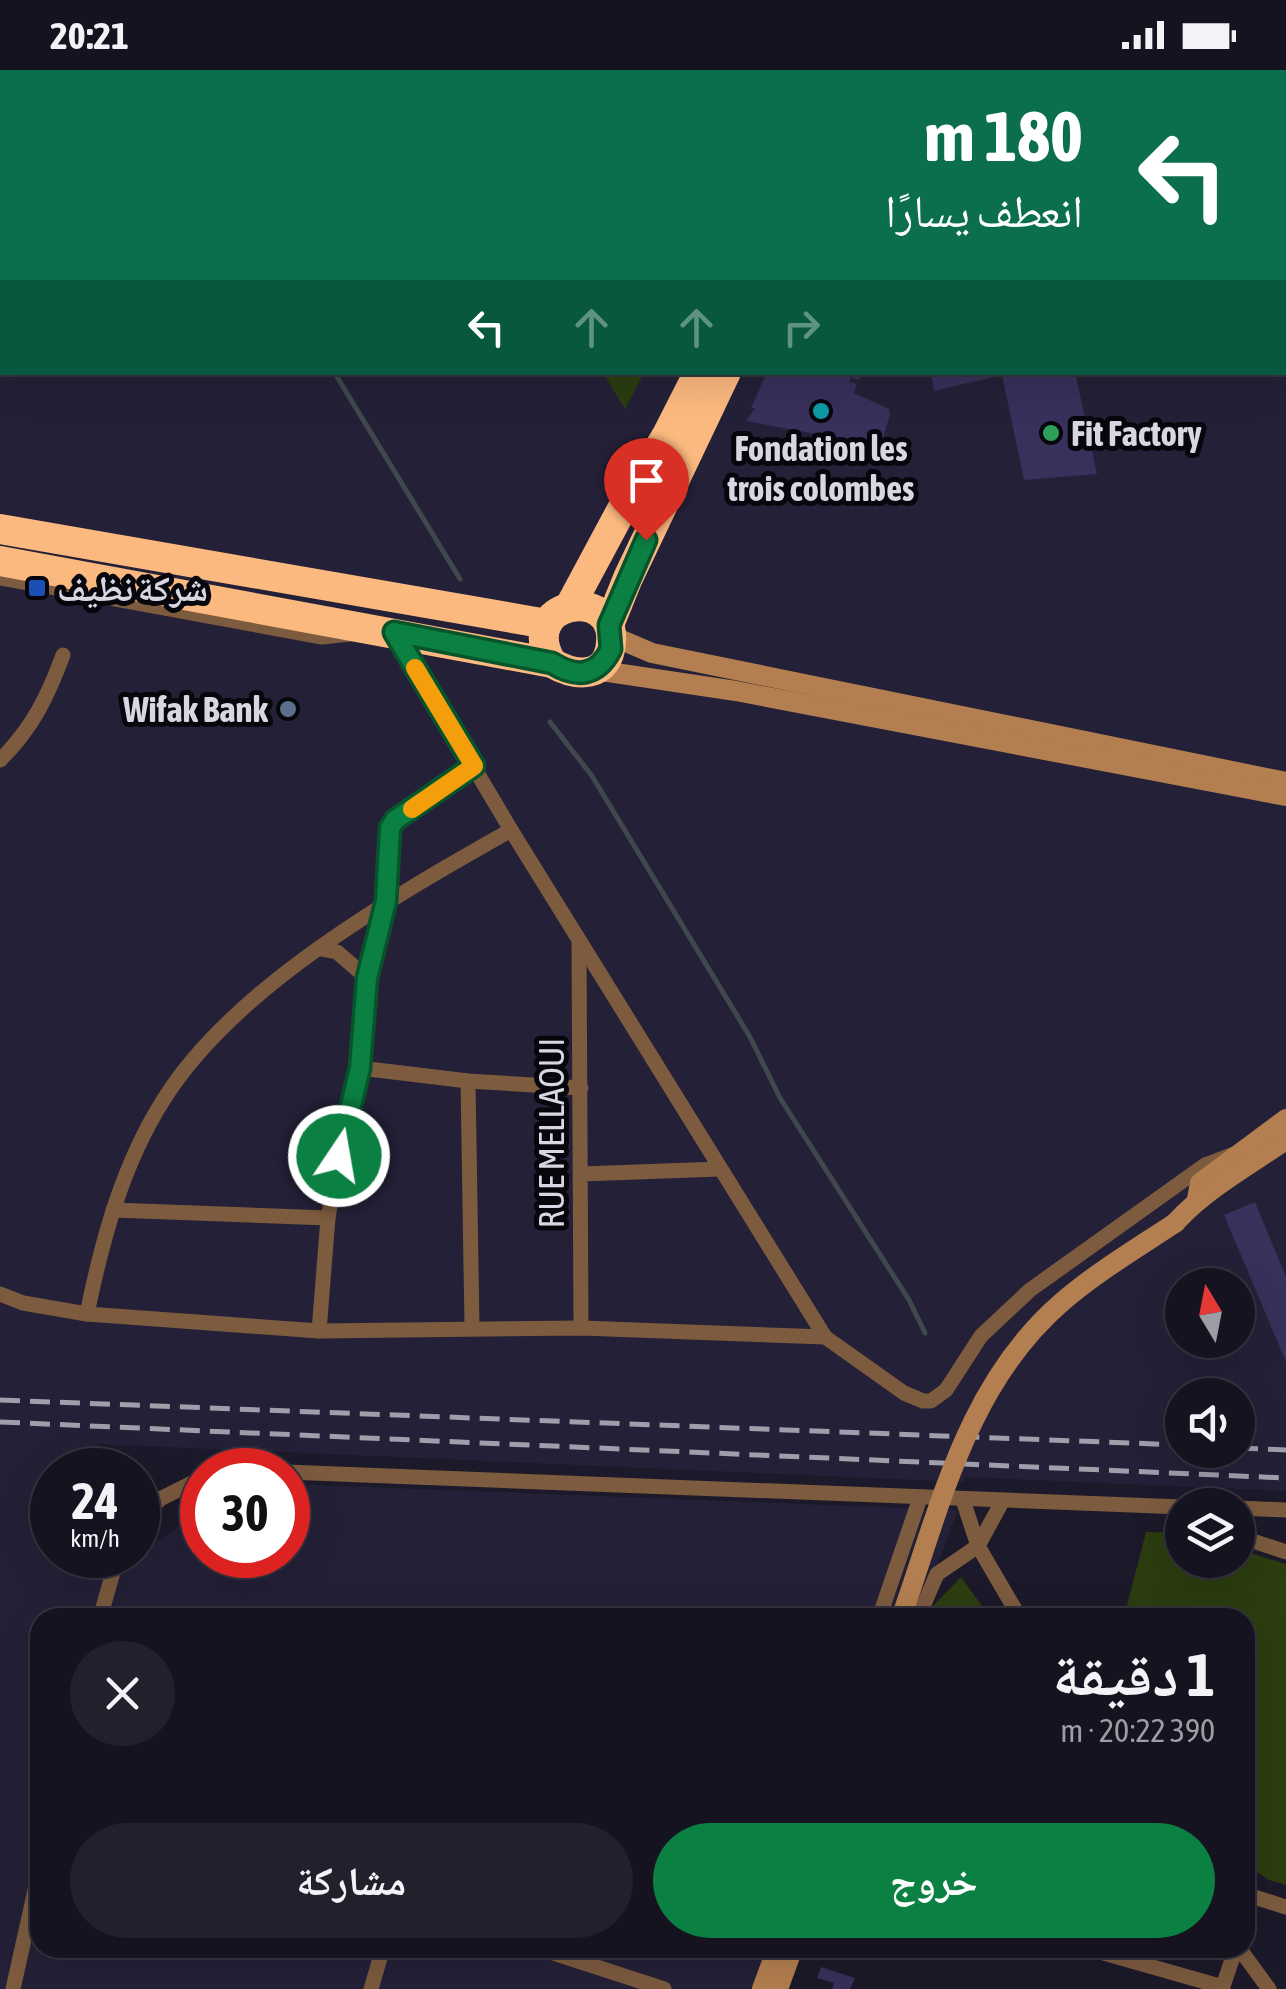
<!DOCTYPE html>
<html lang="ar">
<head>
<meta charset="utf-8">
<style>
  :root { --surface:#151320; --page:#22202d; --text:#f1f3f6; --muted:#9d9ea5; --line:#34323e; --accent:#0b8043 }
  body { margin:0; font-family:"Asap Condensed","Noto Naskh Arabic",sans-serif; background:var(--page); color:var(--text); direction:rtl; height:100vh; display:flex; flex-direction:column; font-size:38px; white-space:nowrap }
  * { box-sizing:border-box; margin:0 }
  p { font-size:32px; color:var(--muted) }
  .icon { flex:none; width:55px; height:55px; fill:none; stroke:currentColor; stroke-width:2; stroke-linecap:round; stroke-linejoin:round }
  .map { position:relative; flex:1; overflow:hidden; direction:ltr }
  .drawer { position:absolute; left:30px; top:1538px; width:1225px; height:350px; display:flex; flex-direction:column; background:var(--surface); border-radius:30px; box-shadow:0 10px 40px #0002,0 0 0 2px var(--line); direction:rtl }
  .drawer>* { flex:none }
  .banner { position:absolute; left:0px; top:0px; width:1288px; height:305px; box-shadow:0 10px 40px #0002,0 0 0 2px var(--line); direction:rtl; background:#0b6e4f; color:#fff; overflow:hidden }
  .needle { width:65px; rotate:350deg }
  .tools { position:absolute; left:1165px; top:1198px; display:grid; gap:20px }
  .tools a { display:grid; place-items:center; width:90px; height:90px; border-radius:50%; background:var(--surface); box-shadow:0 10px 40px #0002,0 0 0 2px var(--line); font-size:50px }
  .speed { position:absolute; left:30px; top:1378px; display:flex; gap:20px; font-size:50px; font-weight:700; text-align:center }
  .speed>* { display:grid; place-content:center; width:130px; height:130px; border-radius:50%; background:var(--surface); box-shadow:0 10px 40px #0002,0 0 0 2px var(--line); line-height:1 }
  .speed small { font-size:25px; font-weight:400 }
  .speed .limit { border:15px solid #d22; background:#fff; color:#111 }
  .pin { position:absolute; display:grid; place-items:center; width:85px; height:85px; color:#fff; margin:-102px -42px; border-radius:50% 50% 50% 0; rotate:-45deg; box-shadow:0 0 10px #0007 }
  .pin .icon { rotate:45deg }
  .me { position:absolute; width:110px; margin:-55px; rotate:12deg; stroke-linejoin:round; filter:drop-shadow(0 0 8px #0008) }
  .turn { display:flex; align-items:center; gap:35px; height:210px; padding:0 40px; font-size:45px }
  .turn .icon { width:130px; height:130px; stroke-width:2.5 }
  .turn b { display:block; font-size:70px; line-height:85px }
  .lanes { display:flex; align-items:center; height:95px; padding:0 40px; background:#0003; justify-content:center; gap:50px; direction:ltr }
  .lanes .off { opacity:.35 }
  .round { display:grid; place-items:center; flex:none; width:105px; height:105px; border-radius:52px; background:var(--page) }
  .overview { display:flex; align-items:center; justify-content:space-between; height:170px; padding:0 40px }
  h1 { font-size:60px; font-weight:700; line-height:75px }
  .primary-button { display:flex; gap:20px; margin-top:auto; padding:20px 40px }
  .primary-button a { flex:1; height:115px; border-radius:60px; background:var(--accent); color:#fff; font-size:40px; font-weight:700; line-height:115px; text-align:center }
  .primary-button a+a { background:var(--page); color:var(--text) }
  .status { display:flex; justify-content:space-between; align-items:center; height:70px; padding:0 50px; background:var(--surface); direction:ltr }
  .status svg { height:28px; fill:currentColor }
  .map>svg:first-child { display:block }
</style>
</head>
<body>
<div class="status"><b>20:21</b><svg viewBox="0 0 49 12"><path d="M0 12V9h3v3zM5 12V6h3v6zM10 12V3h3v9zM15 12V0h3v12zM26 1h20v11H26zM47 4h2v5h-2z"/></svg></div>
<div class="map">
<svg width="1286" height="1919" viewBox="0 0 1286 1919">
  <rect width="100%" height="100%" fill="#1c192a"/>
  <path fill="#242037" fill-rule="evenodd" d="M 0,0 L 422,2 L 2,2 L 2,302 L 603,303 L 625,339 L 644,303 L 1285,302 L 1285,2 L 797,2 L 1286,0 L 1286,1421 L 965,1407 L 964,1412 L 98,1374 L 101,1400 L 52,1400 L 52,1485 L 138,1485 L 138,1466 L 151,1476 L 202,1439 L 202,1485 L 288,1485 L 288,1414 L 958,1440 L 918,1547 L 40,1548 L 40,1878 L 795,1878 L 779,1919 L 0,1919 ZM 1182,1215 L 1238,1215 L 1238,1270 L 1182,1270 ZM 1182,1325 L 1238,1325 L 1238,1380 L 1182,1380 Z"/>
  <g fill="#2c3d10">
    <polygon points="421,0 798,0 422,2"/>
    <polygon points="603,303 644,303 625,339"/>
    <polygon points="1146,1462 1182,1463 1182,1490 1238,1490 1238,1479 1286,1494 1286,1815 1269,1810 1245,1794 1245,1548 1124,1547"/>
    <polygon points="961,1507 990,1547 927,1548 929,1540"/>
  </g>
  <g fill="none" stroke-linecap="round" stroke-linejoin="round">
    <g stroke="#40484c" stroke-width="5">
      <polyline points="149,0 151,2"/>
      <polyline points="334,302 460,509"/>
      <polyline points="550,652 592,706 750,967 780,1028 909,1230 925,1263"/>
    </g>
  </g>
  <g fill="#39305b">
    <polygon points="767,302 863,302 859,310 851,307 849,312 857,314 854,323 889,339 890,344 881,376 746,351 755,338 751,338"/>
    <polygon points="931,302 1075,302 1097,404 1024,410 1002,305 934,321"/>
    <polygon points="1255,1132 1286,1207 1286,1292 1224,1145"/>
    <polygon points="821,1897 855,1908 850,1919 832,1919 834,1913 817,1908"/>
  </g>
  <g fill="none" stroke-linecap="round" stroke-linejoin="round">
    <g stroke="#7c5b3f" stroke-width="15">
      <polyline points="0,508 322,567 350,564"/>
      <polyline points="396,566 511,760 825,1267"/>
      <path d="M 0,690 C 32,659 48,626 63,585"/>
      <polyline points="579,873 581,1258"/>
      <polyline points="321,879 337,882 367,908"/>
      <polyline points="360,998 468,1011 581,1018"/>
      <polyline points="468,1011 472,1257"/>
      <polyline points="581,1104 720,1099"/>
      <polyline points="113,1140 328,1148"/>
      <polyline points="0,1224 23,1233 87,1244 319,1261 581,1258 825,1267 904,1323 923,1331 931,1331 946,1320 981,1266 1030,1220 1205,1095 1234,1084"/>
      <path d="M 87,1244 C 102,1170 123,1093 164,1029 C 235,916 396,825 511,760"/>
      <polyline points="319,1261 328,1148 345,1055 360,998 367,908 386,831 390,758 395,750 474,696"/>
      <polyline points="236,1400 1182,1437"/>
      <polyline points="963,1430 978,1476 1020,1548"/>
      <polyline points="1238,1438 1286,1440"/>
      <polyline points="138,1452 160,1429 202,1408"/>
      <polyline points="1238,1466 1286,1482"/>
      <polyline points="100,1548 118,1485"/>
      <polyline points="879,1548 920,1428"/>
      <polyline points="918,1548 937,1504 978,1476 1003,1430"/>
      <polyline points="1245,1824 1286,1837"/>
      <polyline points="538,1878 664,1919"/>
      <polyline points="1086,1878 1223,1917"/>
      <polyline points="1239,1878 1269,1919"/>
      <polyline points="13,1919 40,1798"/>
      <polyline points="371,1919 383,1878"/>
      <polyline points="1222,1919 1236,1878"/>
    </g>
    <g stroke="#b47f50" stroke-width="20">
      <polyline points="612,566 652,583 1286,712"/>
      <polyline points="595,600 736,621 1286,726"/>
      <polyline points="1197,1129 1200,1113 1286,1049"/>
      <path d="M 1175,1153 C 1206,1119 1248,1096 1286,1070"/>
      <polyline points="762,1919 777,1878"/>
      <polyline points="778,1919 793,1878"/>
    </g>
    <g stroke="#fcb97f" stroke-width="30">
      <polyline points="839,2 841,0"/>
      <polyline points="868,2 869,0"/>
      <polyline points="0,459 547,554"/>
      <path d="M 0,491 L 552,593 C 576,607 609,609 611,572 C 616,514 515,531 552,593"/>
      <polyline points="570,536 621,441 667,365 699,302"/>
      <polyline points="609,555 628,508 726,302"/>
    </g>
    <g stroke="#9f9eab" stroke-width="5" stroke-dasharray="20 10" stroke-linecap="butt">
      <polyline points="0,1330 1182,1375"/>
      <polyline points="0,1352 1286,1408"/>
      <polyline points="1238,1378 1286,1380"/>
    </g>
    <path stroke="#b47f50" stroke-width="20" d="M 901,1548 C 941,1435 967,1314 1062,1232 C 1097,1202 1137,1178 1175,1153"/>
  </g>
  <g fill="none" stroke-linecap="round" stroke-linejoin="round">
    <defs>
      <path id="route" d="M 339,1086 L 360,998 L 367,908 L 386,831 L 390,758 L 395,750 L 474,696 L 394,562 L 552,593 C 576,608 597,607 611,579 L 609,555 L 646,470"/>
    </defs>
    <use href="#route" stroke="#07532c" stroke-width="25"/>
    <use href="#route" stroke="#0b8043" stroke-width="18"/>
    <polyline stroke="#f59e0b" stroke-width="18" points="412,739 474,696 415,598"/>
  </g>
  <circle fill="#0f9aa8" stroke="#07060c" stroke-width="4" cx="821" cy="341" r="10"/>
  <circle fill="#2e9e5b" stroke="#07060c" stroke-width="4" cx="1051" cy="363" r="10"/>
  <rect fill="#1a4fb4" stroke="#07060c" stroke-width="4" x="27" y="508" width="20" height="20" rx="5"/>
  <circle fill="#5c6f8a" stroke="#07060c" stroke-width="4" cx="288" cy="639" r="10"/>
  <g text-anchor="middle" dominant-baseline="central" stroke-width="10" stroke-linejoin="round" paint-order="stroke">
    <g font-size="35" font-weight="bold" fill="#d7d6e2" stroke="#07060c" text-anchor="start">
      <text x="1071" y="363">Fit Factory</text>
      <text x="821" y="378" text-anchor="middle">Fondation les<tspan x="821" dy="40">trois colombes</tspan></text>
      <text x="57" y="518">شركة نظيف</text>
      <text x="268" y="639" text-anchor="end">Wifak Bank</text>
    </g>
    <g font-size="35" fill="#d7d6e2" stroke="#07060c">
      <text transform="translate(551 1063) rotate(-90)">RUE MELLAOUI</text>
    </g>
  </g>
</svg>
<div class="tools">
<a><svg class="needle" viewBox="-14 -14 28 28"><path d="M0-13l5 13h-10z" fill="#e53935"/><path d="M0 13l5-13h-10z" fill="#9d9ea5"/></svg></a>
<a><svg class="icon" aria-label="sound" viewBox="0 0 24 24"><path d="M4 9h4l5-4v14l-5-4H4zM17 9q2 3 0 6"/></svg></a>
<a><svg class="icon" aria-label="layers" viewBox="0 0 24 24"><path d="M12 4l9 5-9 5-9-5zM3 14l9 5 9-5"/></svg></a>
</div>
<div class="speed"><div>24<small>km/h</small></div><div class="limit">30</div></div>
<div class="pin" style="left:646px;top:470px;background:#d93025"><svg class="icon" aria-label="arrive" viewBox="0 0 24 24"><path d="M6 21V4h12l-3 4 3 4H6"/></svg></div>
<svg class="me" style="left:339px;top:1086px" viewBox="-20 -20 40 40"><circle r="17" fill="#0b8043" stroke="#fff" stroke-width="3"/><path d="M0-11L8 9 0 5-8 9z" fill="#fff"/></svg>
<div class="banner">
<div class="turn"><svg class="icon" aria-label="left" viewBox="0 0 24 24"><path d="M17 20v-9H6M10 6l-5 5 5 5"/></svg><div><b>180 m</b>انعطف يسارًا</div></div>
<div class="lanes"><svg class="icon" aria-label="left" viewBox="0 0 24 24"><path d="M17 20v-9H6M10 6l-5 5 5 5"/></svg><svg class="icon off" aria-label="ahead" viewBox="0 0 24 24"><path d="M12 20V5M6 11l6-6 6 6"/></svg><svg class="icon off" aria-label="ahead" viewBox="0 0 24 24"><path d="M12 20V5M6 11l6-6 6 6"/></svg><svg class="icon off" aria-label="right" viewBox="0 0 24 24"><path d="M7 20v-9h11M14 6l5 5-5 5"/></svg></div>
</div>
<section class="drawer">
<div class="overview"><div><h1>1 دقيقة</h1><p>390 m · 20:22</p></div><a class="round"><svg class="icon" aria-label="close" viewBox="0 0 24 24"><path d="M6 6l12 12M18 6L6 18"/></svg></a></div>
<div class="primary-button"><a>خروج</a><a>مشاركة</a></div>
</section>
</div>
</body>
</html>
